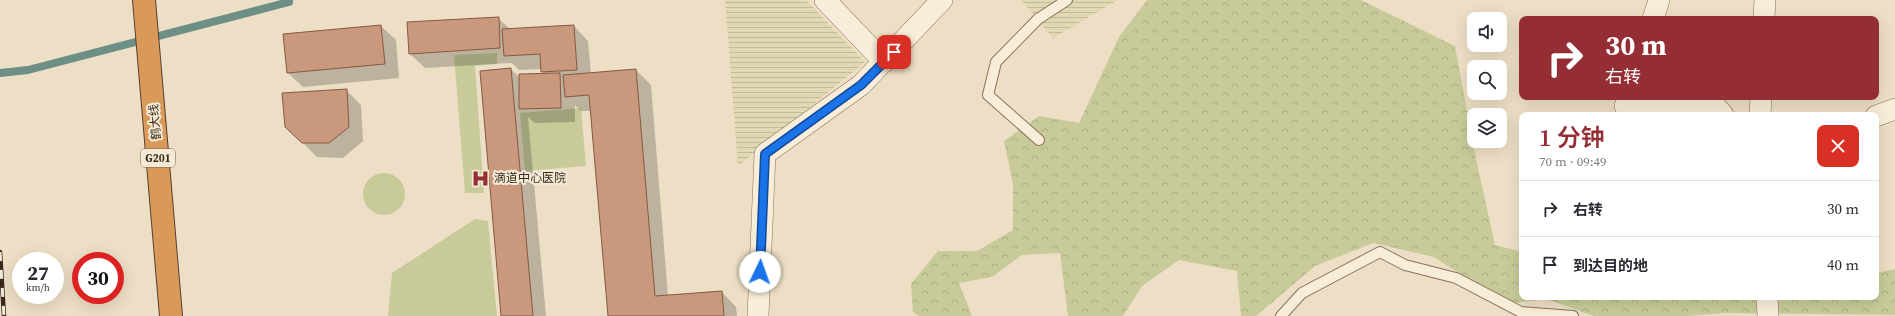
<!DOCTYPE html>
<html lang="zh">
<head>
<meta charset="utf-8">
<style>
  :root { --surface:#fff; --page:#f7f7f7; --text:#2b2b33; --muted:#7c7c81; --line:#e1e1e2; --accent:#952d34 }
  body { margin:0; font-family:"Source Serif 4","Noto Sans SC",serif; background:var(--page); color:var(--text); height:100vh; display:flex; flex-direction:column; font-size:15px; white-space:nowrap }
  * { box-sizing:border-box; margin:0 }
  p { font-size:13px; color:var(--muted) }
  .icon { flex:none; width:22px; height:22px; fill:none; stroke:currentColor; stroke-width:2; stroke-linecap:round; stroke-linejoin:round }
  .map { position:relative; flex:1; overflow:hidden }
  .side { position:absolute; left:1519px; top:112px; width:360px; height:188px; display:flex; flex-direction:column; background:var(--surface); border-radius:8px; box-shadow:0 4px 16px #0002 }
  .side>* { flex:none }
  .top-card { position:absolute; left:1519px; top:16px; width:360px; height:84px; border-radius:8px; box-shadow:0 4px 16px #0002; background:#952d34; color:#fff; overflow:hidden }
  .controls { position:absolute; left:1467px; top:12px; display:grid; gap:8px }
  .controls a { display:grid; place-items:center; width:40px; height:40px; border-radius:8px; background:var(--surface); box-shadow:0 4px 16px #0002; font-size:20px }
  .speed { position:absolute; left:12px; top:252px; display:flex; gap:8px; font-size:20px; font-weight:700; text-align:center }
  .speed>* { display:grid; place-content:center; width:52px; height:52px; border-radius:50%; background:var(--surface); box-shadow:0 4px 16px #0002; line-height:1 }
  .speed small { font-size:10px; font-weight:400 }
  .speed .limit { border:6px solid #d22; background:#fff; color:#111 }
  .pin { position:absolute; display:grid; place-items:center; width:34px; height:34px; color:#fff; margin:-17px; border-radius:8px; box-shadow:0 2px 6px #0006 }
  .me { position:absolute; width:44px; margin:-22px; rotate:3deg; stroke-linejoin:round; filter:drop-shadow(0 0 3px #0008) }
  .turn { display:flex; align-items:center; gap:14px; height:84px; padding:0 20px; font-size:18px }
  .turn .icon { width:52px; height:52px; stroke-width:2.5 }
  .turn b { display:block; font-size:28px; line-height:34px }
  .round { display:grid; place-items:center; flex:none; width:42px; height:42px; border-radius:8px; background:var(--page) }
  .overview { display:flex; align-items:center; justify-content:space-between; height:68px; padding:0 20px }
  h1 { font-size:24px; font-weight:600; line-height:30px; color:var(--accent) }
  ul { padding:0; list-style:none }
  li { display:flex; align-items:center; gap:12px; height:56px; padding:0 20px; border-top:1px solid var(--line) }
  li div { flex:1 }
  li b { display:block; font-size:15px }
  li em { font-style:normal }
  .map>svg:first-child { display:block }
</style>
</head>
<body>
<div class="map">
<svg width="1895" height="316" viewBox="0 0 1895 316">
  <defs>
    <pattern id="farmland-rules" width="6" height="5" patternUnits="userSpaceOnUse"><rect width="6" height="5" fill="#e2d8b3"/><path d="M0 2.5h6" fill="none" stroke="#c3ba9a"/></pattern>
    <pattern id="forest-crowns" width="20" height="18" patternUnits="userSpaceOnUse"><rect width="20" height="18" fill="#c8cb99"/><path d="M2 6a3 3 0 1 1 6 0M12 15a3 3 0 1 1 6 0" fill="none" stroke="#adae83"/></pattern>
  </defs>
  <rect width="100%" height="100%" fill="#eddfc5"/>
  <g fill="url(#farmland-rules)">
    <polygon points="725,0 806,0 865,62 738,166"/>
    <polygon points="1021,0 1118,0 1053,38"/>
  </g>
  <polygon fill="url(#forest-crowns)" points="1147,0 1361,0 1455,46 1475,154 1495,245 1522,252 1522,297 1876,297 1876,273 1895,269 1895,315 1725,313 1688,316 1594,316 1546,299 1506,304 1434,257 1373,243 1315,266 1256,316 1241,316 1237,271 1179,260 1142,286 1123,316 1068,316 1060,253 1022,255 992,277 959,283 972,316 919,316 913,312 911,284 938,251 977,251 1013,230 1013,184 1004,141 1039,116 1079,123 1119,37"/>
  <g fill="#c8cb99">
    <polygon points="497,53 497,64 475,66 484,193 465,193 454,55"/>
    <polygon points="581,108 586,166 525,171 520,113"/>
    <circle cx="384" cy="194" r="21"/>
    <polygon points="475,219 488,221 497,316 388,316 392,273"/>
  </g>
  <g fill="#0003">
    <polygon points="498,18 510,29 574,26 588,41 591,74 636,70 651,85 668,296 722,292 736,307 737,316 609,316 592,111 581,111 575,105 575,122 535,123 528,117 546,316 502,316 511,69 520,78 544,74 542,69 519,70 512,63 425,68 410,54"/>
    <polygon points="381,26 396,40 399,78 303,87 288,73"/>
    <polygon points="346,90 361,105 363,141 343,158 317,157 301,141"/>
  </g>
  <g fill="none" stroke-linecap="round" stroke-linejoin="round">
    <polyline stroke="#6e8f85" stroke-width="8" points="0,73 28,70 289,2"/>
  </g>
  <g fill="#ca987c" stroke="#865942">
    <polygon points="499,17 500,48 409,54 407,22"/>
    <polygon points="381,25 385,64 287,73 283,34"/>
    <polygon points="574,25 577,70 541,72 540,54 504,56 502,29"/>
    <polygon points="511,68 533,316 501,316 480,71"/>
    <polygon points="636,69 655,296 722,291 724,316 608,316 589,95 565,97 563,75"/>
    <polygon points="560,73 561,108 519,109 519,74"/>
    <polygon points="347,89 349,127 329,143 302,143 285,127 282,93"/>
  </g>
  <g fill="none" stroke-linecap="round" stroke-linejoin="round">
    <defs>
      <g id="lane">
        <polyline points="1039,140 988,95 996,62 1038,19 1067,0"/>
        <polyline points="1281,316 1302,293 1380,252 1405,265 1456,278 1521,312 1573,316"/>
      </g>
      <g id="street">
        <polyline points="825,0 884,62"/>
        <polyline points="1653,19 1659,0"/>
        <polyline points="1764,19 1765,0"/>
        <polyline points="1628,97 1625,106 1717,108 1723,115"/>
        <polyline points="1760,115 1761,97"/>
        <polyline points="1876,116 1895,109"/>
        <polyline points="1767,297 1768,316"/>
        <polyline points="758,316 765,154 861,85 942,0"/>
      </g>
      <polyline id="highway" points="144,0 171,316"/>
    </defs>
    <use href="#lane" stroke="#88715c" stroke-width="12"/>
    <use href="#street" stroke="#88715c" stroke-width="22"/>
    <use href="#highway" stroke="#563f30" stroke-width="24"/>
    <use href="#lane" stroke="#f8edd8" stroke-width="10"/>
    <use href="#street" stroke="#f8edd8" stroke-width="21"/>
    <use href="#highway" stroke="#d99a59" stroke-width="22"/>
    <defs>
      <polyline id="rail" points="0,252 4,316"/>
    </defs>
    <use href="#rail" stroke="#382a1f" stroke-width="4.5"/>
    <use href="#rail" stroke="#f5ead5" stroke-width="3" stroke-dasharray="9" stroke-linecap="butt"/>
  </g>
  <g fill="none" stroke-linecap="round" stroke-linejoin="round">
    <defs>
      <polyline id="route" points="760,272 765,154 861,85 894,52"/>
    </defs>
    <use href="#route" stroke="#114b97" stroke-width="10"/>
    <use href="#route" stroke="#1a73e8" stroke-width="7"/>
  </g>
  <defs>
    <symbol id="hospital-bare" viewBox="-9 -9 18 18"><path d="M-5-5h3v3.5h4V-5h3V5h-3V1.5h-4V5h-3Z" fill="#952d34" stroke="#f5ead5" stroke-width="2.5" paint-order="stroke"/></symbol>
  </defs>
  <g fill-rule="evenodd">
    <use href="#hospital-bare" x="468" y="166" width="25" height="25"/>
  </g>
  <g text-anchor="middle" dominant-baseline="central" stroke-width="4" stroke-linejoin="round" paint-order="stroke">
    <rect fill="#f5ead5" stroke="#716456" stroke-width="1" x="141" y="149" width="34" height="18" rx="3"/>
    <g font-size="11" font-weight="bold" fill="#382a1f">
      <text x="158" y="158">G201</text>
    </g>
    <g font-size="12" fill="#382a1f" stroke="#f5ead5">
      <text transform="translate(155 122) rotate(-95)">鹤大线</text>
    </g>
    <g font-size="12" fill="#382a1f" stroke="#f5ead5" text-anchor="start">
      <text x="494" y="178">滴道中心医院</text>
    </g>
  </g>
</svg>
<div class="controls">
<a><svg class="icon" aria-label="sound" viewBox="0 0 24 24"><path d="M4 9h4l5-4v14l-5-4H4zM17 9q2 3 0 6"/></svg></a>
<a><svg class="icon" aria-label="search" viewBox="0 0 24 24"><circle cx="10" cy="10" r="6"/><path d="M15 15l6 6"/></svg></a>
<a><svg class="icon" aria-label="layers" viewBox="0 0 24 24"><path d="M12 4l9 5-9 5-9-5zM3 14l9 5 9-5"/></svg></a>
</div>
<div class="speed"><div>27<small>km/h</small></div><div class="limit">30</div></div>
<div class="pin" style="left:894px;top:52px;background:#d93025"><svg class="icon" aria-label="arrive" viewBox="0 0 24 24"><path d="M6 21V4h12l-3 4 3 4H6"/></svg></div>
<svg class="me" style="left:760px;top:272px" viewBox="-20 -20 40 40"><circle r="19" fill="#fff"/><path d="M0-13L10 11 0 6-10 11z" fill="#1a73e8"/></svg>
<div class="top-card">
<div class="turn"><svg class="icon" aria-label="right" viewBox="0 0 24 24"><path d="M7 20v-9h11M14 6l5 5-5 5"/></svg><div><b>30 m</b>右转</div></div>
</div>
<section class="side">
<div class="overview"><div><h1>1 分钟</h1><p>70 m · 09:49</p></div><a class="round" style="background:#d93025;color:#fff"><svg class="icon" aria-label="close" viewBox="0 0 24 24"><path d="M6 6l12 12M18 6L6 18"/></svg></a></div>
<ul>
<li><svg class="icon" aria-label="right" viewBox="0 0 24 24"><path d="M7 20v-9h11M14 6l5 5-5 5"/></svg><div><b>右转</b></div><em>30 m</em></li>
<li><svg class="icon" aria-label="arrive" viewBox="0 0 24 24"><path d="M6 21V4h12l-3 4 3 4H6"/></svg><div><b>到达目的地</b></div><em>40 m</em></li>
</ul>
</section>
</div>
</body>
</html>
